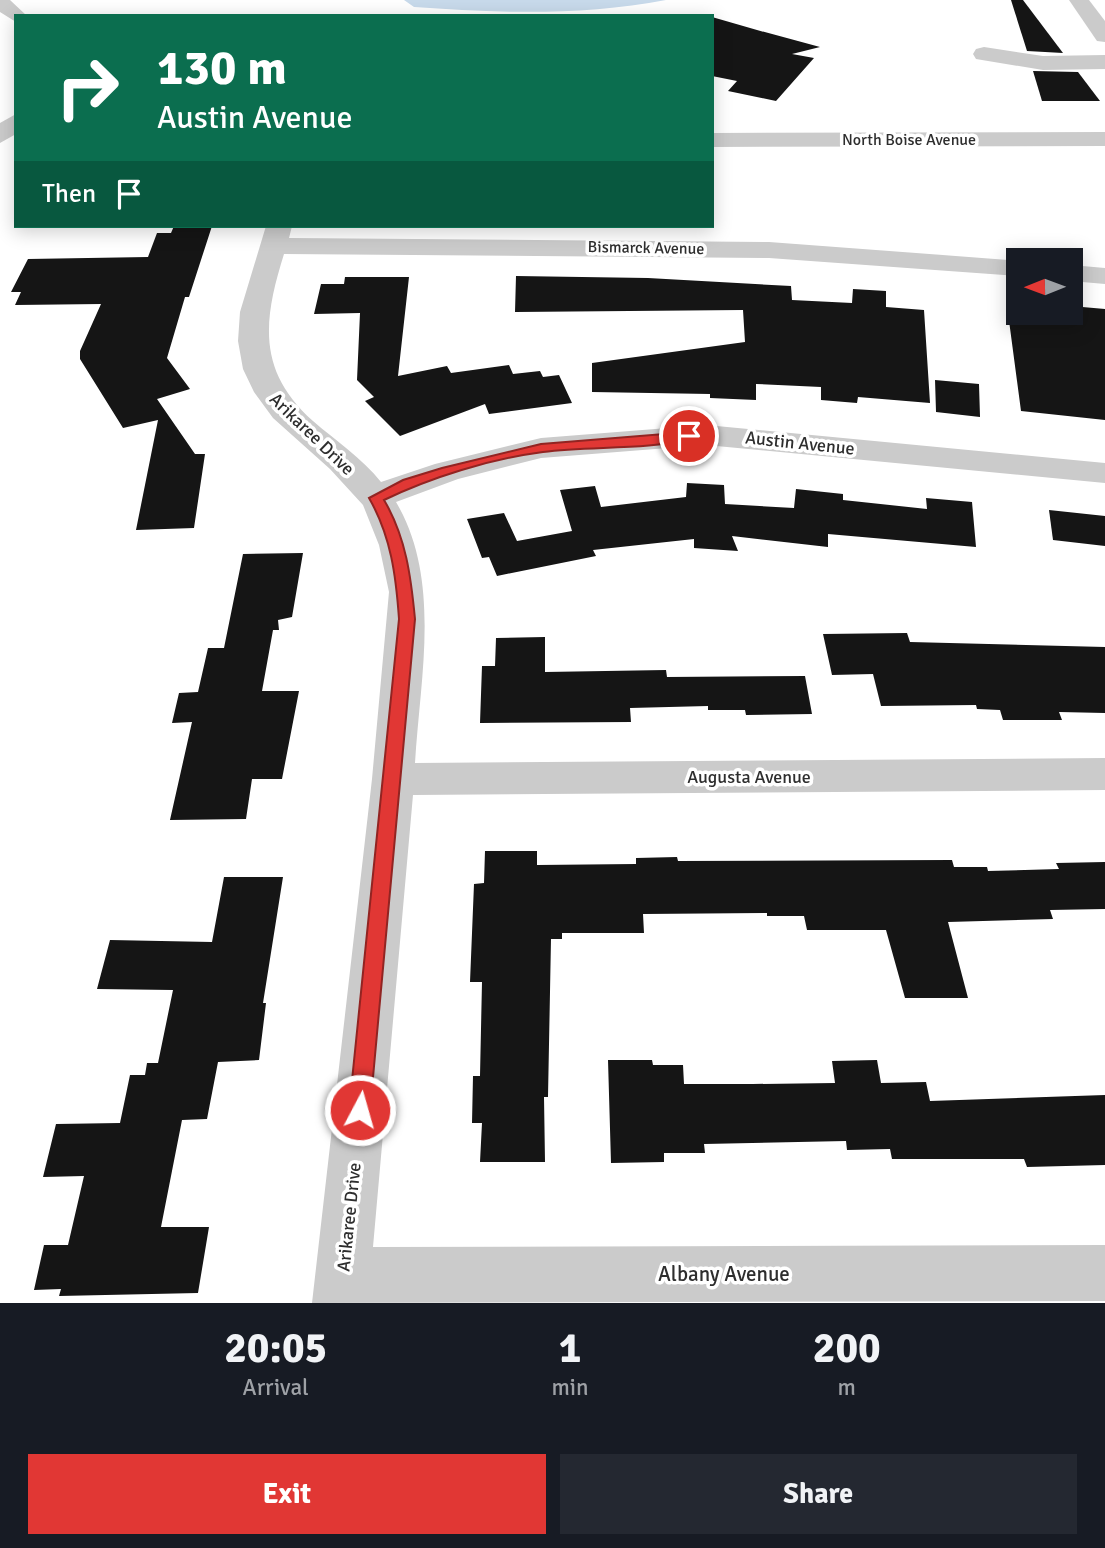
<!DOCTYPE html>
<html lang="en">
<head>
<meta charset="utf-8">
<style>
  :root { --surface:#171b24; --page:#242831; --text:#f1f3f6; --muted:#9ea1a6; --accent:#e13734 }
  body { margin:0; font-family:Signika,sans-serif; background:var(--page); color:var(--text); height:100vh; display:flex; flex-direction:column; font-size:26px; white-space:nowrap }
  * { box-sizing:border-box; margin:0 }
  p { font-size:23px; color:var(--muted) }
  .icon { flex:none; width:38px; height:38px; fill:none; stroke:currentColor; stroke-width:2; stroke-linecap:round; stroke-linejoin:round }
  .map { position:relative; height:1303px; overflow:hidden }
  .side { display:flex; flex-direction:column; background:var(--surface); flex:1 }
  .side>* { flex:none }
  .banner { position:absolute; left:14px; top:14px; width:700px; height:214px; border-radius:0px; box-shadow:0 4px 18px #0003; background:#0b6e4f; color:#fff; overflow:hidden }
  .needle { width:46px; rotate:269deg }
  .tools { position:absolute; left:1006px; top:248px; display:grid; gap:14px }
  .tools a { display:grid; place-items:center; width:77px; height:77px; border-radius:0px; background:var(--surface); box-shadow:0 4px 18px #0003; font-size:35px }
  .pin { position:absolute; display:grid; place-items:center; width:60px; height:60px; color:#fff; margin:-30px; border:4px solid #fff; border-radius:50%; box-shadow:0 2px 7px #0007 }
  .me { position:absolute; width:77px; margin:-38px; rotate:6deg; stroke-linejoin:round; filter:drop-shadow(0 0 5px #0008) }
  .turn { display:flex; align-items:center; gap:24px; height:147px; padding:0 28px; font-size:32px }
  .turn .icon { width:91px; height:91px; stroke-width:2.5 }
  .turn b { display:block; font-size:49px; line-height:60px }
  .then { display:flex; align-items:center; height:66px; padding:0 28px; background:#0003; gap:14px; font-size:26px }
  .eta { display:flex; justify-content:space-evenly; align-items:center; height:119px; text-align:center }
  .eta b { font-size:42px; font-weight:700; line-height:49px }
  .action { display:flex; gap:14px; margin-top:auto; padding:14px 28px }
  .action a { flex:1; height:80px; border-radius:0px; background:var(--accent); color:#fff; font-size:28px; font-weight:700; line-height:80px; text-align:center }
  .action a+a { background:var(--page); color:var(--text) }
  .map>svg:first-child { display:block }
</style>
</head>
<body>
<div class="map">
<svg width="1105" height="1303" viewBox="0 0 1105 1303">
  <rect width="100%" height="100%" fill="#fff"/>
  <path fill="#c8daeb" d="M 404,0 L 666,0 C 583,16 497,13 414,7 Z"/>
  <g fill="#151515">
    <polygon points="1011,0 1023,0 1063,53 1027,51"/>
    <polygon points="712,17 757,30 820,47 792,54 814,58 776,101 728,91 737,81 712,76"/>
    <polygon points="1033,71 1078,72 1100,101 1042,101"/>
    <polygon points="174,226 212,226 189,297 185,297 167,358 190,389 157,399 195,454 205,454 194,528 136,530 158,420 123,428 80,359 80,351 101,304 15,305 21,292 11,292 28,259 148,257 157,233 171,233"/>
    <polygon points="516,276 648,278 791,286 792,300 852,303 853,289 886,291 886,307 924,310 930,403 858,397 857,403 821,400 821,387 756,384 756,400 710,398 710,394 592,392 592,363 745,342 743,310 515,312"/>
    <polygon points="345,277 409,277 398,376 447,366 451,373 509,365 513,374 540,371 543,377 559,375 572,403 489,414 485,404 400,436 365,401 374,397 357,380 360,313 314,314 321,284 344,284"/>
    <polygon points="1071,306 1105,309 1105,420 1021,411 1008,313 1071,313"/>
    <polygon points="935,380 979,384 980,417 936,412"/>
    <polygon points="687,483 724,485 725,504 794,508 796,489 843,494 843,500 927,509 926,498 972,502 976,547 828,534 828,547 732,536 738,551 694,548 694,539 593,550 596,556 497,576 489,557 482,558 467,519 504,513 517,541 572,531 560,490 595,486 601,507 686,497"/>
    <polygon points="1049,510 1105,516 1105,546 1053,540"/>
    <polygon points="303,553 292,617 278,620 279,630 273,630 262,691 299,691 282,779 252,779 246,819 170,820 192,722 172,723 179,693 198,692 208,648 224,648 243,554"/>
    <polygon points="907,633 910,642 1105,647 1105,713 1059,712 1062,720 1003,720 1000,710 977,709 976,705 881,706 873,674 832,675 823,634"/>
    <polygon points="545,637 545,672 666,670 667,677 805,676 812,714 746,715 745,710 708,710 708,706 630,708 631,722 480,723 482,666 495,666 496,638"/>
    <polygon points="485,851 537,851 537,865 636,864 636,858 677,857 678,861 952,860 954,867 987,867 988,871 1059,869 1056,863 1105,862 1105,909 1050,910 1053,919 948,922 968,998 905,998 886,930 807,930 804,916 767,916 767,913 643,914 644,933 562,933 562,939 551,939 548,1097 544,1097 545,1162 480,1162 482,1123 472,1123 473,1076 480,1076 482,982 470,982 474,884 484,883"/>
    <polygon points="224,877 283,877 263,1003 266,1003 259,1060 218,1062 207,1119 182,1120 161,1227 209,1227 198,1293 59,1296 61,1289 34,1290 44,1245 68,1245 84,1176 43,1177 56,1124 120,1123 130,1075 145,1075 147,1063 158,1063 173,990 97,989 110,940 212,942"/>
    <polygon points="608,1060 652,1060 653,1065 683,1065 684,1084 753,1084 835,1083 832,1061 877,1060 881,1083 926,1082 930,1101 1105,1095 1105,1165 1027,1167 1024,1159 892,1159 890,1149 847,1150 846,1141 704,1144 705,1153 664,1153 664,1162 611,1163"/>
  </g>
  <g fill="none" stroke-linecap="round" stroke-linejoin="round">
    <g fill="#cbcbcb" fill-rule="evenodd">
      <polygon points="0,0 10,0 27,16 16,16 16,22 0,12"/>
      <polygon points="1069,0 1089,0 1105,21 1105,42 1097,41"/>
      <polygon points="984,47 1043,56 1105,55 1105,69 1043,70 976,59 973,54 976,49"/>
      <polygon points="16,114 16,134 0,143 0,123"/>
      <polygon points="1105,132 1105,146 712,147 712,133"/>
      <path d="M 266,226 L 292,226 L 289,238 L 769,242 L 1023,261 L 1018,261 L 1018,276 L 769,258 L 284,254 C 263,321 257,371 313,421 C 336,441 362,458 381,482 L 435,464 L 541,438 L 706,425 L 1105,463 L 1105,483 L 706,445 L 541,458 L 458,479 L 396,502 C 442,580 420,677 415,763 L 1105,758 L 1105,790 L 413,795 L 373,1247 L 1105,1245 L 1105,1301 L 312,1303 L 372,779 L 389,592 L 379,545 L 363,505 L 330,469 L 273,418 L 254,392 L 243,369 L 238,341 L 240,312 Z"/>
      <polygon points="1071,265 1105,268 1105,284 1071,281"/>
    </g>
  </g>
  <path fill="#e13734" stroke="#922422" stroke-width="2" d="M 689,432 L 695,436 L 693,439 C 645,450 592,446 543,452 C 490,459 432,477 384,500 C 406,537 411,577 415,619 L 370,1110 L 367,1117 L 360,1119 L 352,1117 L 349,1110 L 399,619 C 396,576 391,536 369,498 L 403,480 L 442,468 L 541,444 Z"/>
  <g text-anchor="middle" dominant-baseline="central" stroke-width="7" stroke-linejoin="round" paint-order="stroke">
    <g font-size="16" fill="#2e2e2e" stroke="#fff">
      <text x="909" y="140">North Boise Avenue</text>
      <text transform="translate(646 248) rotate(1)">Bismarck Avenue</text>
    </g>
    <g font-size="18" fill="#2e2e2e" stroke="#fff">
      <text transform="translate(312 434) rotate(44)">Arikaree Drive</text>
      <text transform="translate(800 443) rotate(6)">Austin Avenue</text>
      <text x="749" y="777">Augusta Avenue</text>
      <text transform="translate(349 1217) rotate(-84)">Arikaree Drive</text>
    </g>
    <g font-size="21" fill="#2e2e2e" stroke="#fff">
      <text x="724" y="1274">Albany Avenue</text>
    </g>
  </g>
</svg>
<div class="tools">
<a><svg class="needle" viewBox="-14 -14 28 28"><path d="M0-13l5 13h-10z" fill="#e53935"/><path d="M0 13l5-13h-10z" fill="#9ea1a6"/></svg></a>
</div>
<div class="pin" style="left:689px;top:436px;background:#d93025"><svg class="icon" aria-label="arrive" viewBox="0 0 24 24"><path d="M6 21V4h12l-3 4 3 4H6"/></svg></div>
<svg class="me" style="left:360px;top:1110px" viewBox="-20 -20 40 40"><circle r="17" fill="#e13734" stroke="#fff" stroke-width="3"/><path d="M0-11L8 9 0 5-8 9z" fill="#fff"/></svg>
<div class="banner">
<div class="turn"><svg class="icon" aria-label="right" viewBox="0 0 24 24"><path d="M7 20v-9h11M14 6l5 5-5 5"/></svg><div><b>130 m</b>Austin Avenue</div></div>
<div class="then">Then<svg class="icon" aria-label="arrive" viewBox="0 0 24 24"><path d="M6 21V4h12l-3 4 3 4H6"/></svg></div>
</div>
</div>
<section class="side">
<div class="eta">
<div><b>20:05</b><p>Arrival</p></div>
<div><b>1</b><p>min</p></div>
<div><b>200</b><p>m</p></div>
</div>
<div class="action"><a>Exit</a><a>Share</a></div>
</section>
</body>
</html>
